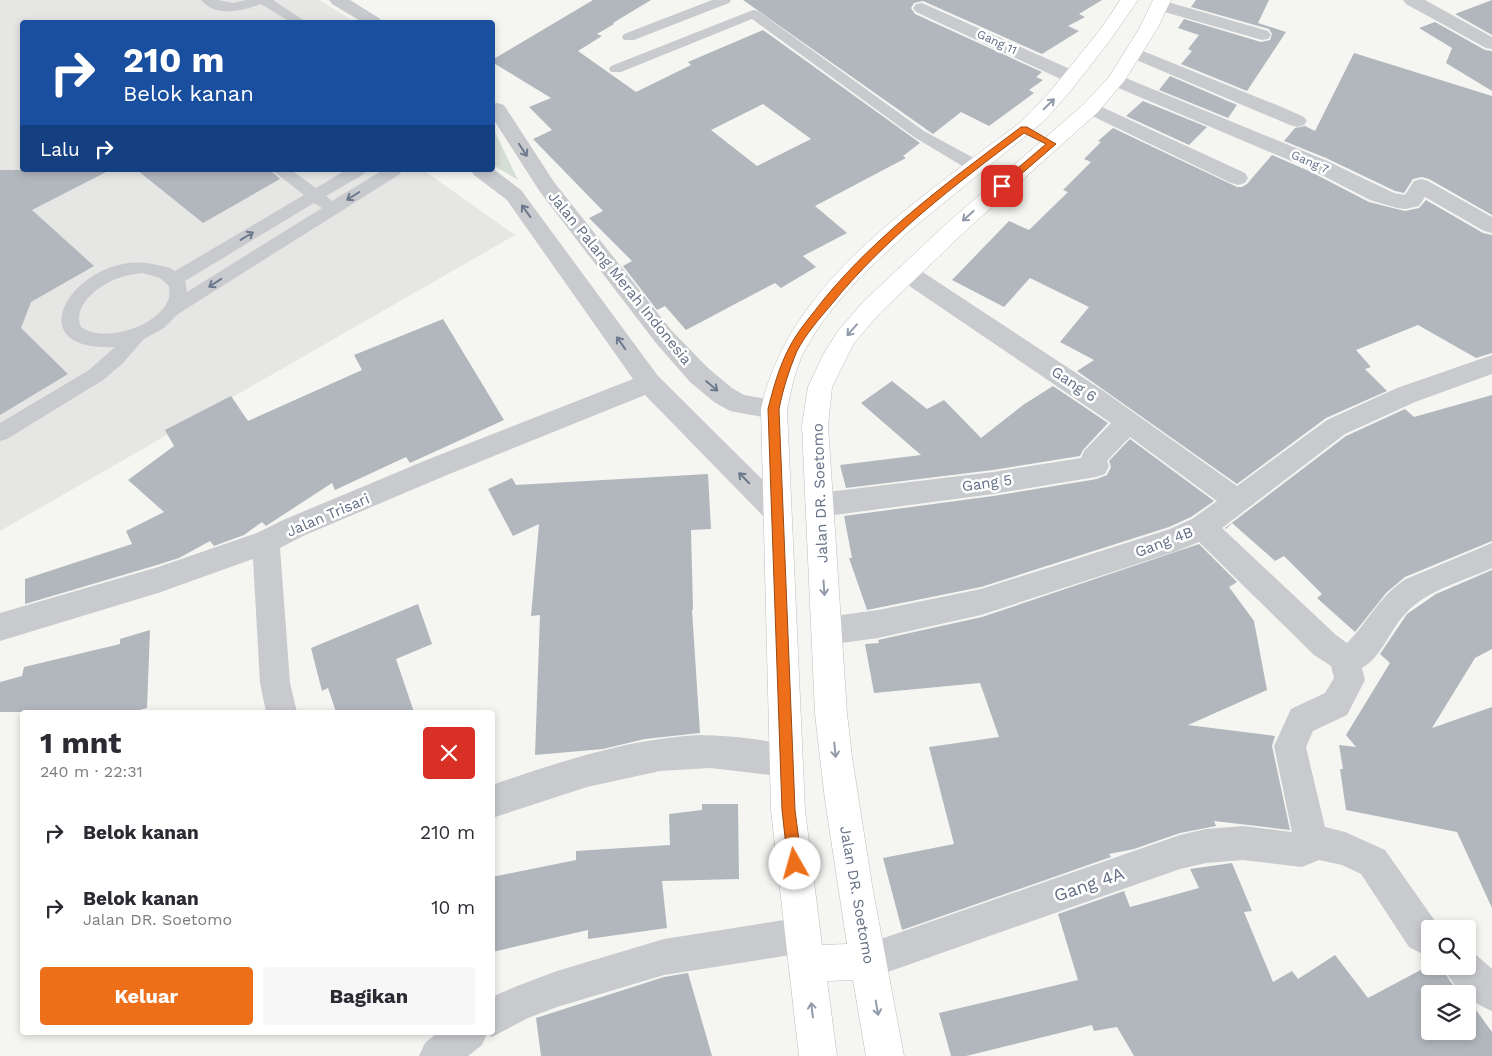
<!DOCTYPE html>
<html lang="id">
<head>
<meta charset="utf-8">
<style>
  :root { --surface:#fff; --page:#f7f7f7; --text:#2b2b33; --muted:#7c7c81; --accent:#ee6f19 }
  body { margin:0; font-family:"Work Sans",sans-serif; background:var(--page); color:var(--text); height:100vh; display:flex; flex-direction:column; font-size:19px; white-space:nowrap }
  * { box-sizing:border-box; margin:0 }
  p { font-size:16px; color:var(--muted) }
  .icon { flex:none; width:28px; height:28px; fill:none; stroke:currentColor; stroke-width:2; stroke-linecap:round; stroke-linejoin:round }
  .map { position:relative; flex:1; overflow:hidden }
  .sheet { position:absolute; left:20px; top:710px; width:475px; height:325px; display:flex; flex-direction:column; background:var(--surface); border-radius:5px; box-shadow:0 2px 8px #0003 }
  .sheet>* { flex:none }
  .hud { position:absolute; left:20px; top:20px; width:475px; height:152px; border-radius:5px; box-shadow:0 2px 8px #0003; background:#1a4fa0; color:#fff; overflow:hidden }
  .fabs { position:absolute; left:1421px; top:920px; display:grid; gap:10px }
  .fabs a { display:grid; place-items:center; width:55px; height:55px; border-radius:5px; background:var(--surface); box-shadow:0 2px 8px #0003; font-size:25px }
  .pin { position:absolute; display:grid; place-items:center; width:42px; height:42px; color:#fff; margin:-21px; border-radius:10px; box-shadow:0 2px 8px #0006 }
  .me { position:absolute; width:55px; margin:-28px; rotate:353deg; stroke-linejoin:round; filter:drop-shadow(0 0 4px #0008) }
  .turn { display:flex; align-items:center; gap:18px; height:105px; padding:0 20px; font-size:22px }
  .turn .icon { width:65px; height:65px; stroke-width:2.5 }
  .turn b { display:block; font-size:35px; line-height:42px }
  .then { display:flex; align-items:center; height:48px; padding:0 20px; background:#0003; gap:10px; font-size:19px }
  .round { display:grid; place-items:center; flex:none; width:52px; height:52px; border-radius:5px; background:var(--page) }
  .summary { display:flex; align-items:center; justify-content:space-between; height:85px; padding:0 20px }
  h1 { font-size:30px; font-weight:700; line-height:38px }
  .action { display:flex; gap:10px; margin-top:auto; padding:10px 20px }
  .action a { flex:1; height:58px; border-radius:5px; background:var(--accent); color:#fff; font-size:20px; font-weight:700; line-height:58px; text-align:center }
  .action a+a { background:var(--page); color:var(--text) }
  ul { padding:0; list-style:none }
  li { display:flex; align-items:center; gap:15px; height:75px; padding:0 20px }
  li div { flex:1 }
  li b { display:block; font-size:19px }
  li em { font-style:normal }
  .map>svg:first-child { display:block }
</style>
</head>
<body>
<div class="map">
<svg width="1492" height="1056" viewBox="0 0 1492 1056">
  <rect width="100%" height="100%" fill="#f5f6f2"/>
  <polygon fill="#e6e6e5" points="0,0 319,0 355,22 22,22 22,170 423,170 515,235 0,531"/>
  <polygon fill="#d5ded3" points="495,132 518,180 493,165 493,134"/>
  <g fill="#b2b7be" fill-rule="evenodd">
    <path d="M 593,0 L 651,0 L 613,23 L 614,24 L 597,34 L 602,36 L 578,51 L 636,92 L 691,65 L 688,62 L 763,30 L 920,143 L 903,156 L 906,158 L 815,206 L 847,233 L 803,256 L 816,267 L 781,288 L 775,283 L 686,330 L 665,306 L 657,310 L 623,266 L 632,261 L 589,218 L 603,211 L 533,139 L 552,130 L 529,107 L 551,98 L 492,62 L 492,60 ZM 763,104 L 811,139 L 757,166 L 711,130 Z"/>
    <polygon points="743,0 1102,0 1079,14 1085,17 1068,26 1079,31 1042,54 923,1 914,3 911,8 915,14 1042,72 1036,77 1043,80 1029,90 1034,93 989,126 961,112 933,134"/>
    <polygon points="1196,0 1269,0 1258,23 1286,32 1247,91 1181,64 1192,51 1188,49 1199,35 1178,28 1184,19 1261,42 1270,40 1272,34 1269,29 1191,7"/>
    <polygon points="1492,0 1492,35 1455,14"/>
    <polygon points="1435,22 1485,50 1492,51 1492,91 1446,63 1452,48 1419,28"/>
    <polygon points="1354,53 1492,96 1492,215 1429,179 1422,177 1413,179 1404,193 1395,191 1326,158 1284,141 1295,128 1305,126 1315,131"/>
    <polygon points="1170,76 1237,105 1228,118 1159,90"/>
    <polygon points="1143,101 1207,127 1189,145 1126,116"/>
    <polygon points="1113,128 1237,187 1242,187 1247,184 1272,155 1309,171 1369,202 1405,211 1419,208 1426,200 1483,233 1492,235 1492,353 1476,358 1418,325 1356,350 1371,367 1365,369 1387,391 1326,418 1237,484 1077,371 1094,360 1060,342 1089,307 1030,278 1004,307 952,280 1009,221 1029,230 1068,192 1063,190 1091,162 1084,159 1101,142 1098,141"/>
    <polygon points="0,170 110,170 32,210 94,266 31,302 21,328 68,374 0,415"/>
    <polygon points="137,170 270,170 280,179 203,223"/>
    <polygon points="443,319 504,420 410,463 406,457 335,490 332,483 266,526 262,522 244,535 214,546 210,541 179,558 157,565 25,604 25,579 132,544 126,531 164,512 128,480 174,446 165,430 231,396 248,421 362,370 354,355"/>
    <polygon points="892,381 927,409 944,400 981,438 1023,405 1053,386 1108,423 1083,450 1080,456 993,470 846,488 840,465 921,455 861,403"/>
    <polygon points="1492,395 1492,541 1405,577 1387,592 1355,632 1317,598 1322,594 1284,556 1275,561 1232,523 1226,529 1225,528 1346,436 1405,409 1414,417"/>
    <polygon points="1130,439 1214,501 1191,517 1169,527 981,587 867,610 849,558 852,558 844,516 993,496 1097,479 1107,475 1111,467 1109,461"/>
    <polygon points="708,474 711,529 691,530 693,610 692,610 700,733 645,739 603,749 535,755 540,615 531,616 539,524 513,536 488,489 512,478 516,485"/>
    <polygon points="1199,544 1237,582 1229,587 1254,621 1267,690 1188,725 1275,736 1272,746 1290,830 1214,821 1216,826 1180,833 1134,849 1109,854 1111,857 902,930 883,858 954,844 929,747 999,737 980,683 874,693 865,644 879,643 878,640 982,617"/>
    <polygon points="1492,570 1492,649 1475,658 1432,728 1492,707 1492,908 1457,832 1346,810 1340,769 1343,769 1339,745 1356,747 1346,735 1390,663 1380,654 1407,614 1436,594"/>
    <polygon points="418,604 432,644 396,659 414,712 336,712 328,688 322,691 311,648"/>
    <polygon points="150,630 147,708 132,712 0,712 0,682 22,676 24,667 120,644 120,639"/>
    <polygon points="702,804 738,804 739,879 662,881 667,928 588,939 588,930 492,952 492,877 576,860 576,851 670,845 669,814 702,810"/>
    <polygon points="1232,863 1252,911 1244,912 1273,982 1292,971 1298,979 1335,955 1368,998 1430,965 1441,966 1450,981 1461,994 1430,994 1430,1031 1468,1031 1468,999 1492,1032 1492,1056 1134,1056 1117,1027 1094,1031 1092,1025 966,1056 951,1056 939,1013 1078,980 1058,914 1124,891 1130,907 1199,888 1190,869"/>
    <polygon points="688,973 712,1056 541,1056 536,1018 664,977"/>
  </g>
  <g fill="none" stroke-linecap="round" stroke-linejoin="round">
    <defs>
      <path id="secondary" d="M 1120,0 L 1138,0 L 1108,43 L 1068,94 L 1044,121 L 908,232 L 859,278 L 837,303 L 818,328 L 802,355 L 794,378 L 787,409 L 805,810 L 822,945 L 847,944 L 825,800 L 815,714 L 802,425 L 808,387 L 823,355 L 838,331 L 863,302 L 945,225 L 1084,104 L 1109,77 L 1139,29 L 1153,0 L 1171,0 L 1157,29 L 1125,80 L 1098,112 L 961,235 L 879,314 L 854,343 L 832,387 L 828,425 L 847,714 L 852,757 L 872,885 L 904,1056 L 866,1056 L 853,980 L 827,981 L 837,1056 L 799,1056 L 771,810 L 761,409 C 785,297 887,223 974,157 C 988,146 1003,136 1017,125 C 1039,106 1057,83 1075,61 C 1091,41 1107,22 1120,0 Z"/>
    </defs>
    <use href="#secondary" stroke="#babdc2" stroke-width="1"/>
    <g fill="#c8cace" fill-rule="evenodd">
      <path d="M 201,0 L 218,0 L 233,3 L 246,0 L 273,0 L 306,22 L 290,22 L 261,4 C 243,11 216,18 201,0 Z"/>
      <polygon points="712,0 731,0 729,3 634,40 624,40 622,37 624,34"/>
      <polygon points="753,10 758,11 924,131 981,162 983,166 981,170 969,170 914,137 752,19 621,72 611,72 609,69 611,66"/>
      <path d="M 272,170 L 291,170 L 316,188 L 346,170 L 366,170 L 364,174 L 326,196 L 332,201 L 383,170 L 402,170 L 400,174 L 178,314 L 164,328 L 144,339 L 122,364 L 103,380 L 7,439 L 0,441 L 0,423 L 89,370 L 115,347 C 8,352 82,245 157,265 C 163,266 170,267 175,271 L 304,195 ZM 314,203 L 322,208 L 187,292 L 185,281 ZM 143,273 L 160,278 L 169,286 C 169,289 170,294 169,298 C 160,326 105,344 81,327 C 71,305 102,283 119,278 C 127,275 135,274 143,273 Z"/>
    </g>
    <g fill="#c8cace" fill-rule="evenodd">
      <polygon points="329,0 350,0 379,18 382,22 362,22 332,4"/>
      <polygon points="1161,0 1268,31 1271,35 1268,39 1262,40 1154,9 1151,5 1154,1"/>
      <polygon points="1403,0 1425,0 1492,37 1492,49 1486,48 1406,4"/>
      <polygon points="922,3 1079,73 1081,77 1079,81 1072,83 1065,81 916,12 913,8 916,4"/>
      <polygon points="1133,47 1284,108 1304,117 1307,121 1304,125 1297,127 1290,125 1127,56 1124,52 1127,48"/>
      <polygon points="1116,74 1325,160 1394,193 1405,195 1414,181 1421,179 1428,181 1492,217 1492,233 1484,231 1425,197 1419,206 1405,209 1397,208 1370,200 1310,169 1109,84 1107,80 1109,76"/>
      <polygon points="1091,102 1245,173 1248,178 1245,183 1238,185 1231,183 1084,112 1081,108 1084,104"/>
      <polygon points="497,103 504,105 554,182 672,331 708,368 732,388 744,395 783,402 787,409 783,416 774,419 730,411 714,402 690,382 656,343 540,192 492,117 492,104"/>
      <polygon points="492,168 521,190 658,376 788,505 792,513 788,521 778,525 768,521 645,395 447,475 303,536 280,548 290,683 297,712 266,712 260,683 253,559 158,593 0,641 0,613 158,567 257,533 283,520 429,459 633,379 507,200 474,175 471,170"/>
      <path d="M 907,265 L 915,267 L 1102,390 L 1237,486 L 1327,420 L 1397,388 L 1492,355 L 1492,374 L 1415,402 L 1345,434 L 1222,528 L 1336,635 L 1347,643 C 1369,621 1379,596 1406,579 L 1492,543 L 1492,568 C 1464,581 1427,590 1406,613 C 1390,629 1382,657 1362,668 L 1365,680 L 1347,715 L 1313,731 L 1306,747 L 1325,827 L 1345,832 L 1385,850 L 1435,921 L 1443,927 L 1430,929 L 1430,958 L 1409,947 L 1361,874 L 1342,865 L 1319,860 L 1302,867 L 1243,860 L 1206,863 L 1180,869 L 868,979 L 855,974 L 850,961 L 855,948 L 1180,835 L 1206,829 L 1243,826 L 1292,832 L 1274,746 L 1291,709 L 1325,693 L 1334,678 L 1331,666 L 1314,655 L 1199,542 L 1177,551 L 981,615 L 878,638 L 827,645 L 817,641 L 812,631 L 817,621 L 827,617 L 878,610 L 981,589 L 1170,529 L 1192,519 L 1217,501 L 1130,437 L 1107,461 L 1109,466 L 1105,474 L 1096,477 L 993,494 L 819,517 L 809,513 L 805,505 L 809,497 L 819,493 L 993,472 L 1081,458 L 1084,451 L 1111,423 L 899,279 L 896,273 L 899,267 Z"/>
      <path d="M 698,735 C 728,736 770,738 798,750 L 803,761 L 798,772 L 787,777 L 710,768 L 660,771 L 587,787 L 492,818 L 492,785 C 559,762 627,739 698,735 Z"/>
      <polygon points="803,917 816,922 821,935 816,948 803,953 664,975 557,1007 528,1018 492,1037 487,1034 482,1045 468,1056 419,1056 425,1043 438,1032 492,1032 492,997 517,986 557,971 664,939"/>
      <path d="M 1468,951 L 1474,953 L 1492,969 L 1492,1011 C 1472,1003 1451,986 1443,966 L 1468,966 Z"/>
    </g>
    <use href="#secondary" fill="#fff" fill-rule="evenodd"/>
  </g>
  <defs><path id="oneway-shaft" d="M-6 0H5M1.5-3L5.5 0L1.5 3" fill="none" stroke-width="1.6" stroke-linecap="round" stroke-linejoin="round" transform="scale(1.25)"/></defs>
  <g stroke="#929baa">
    <use href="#oneway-shaft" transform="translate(1049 104) rotate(-44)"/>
    <use href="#oneway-shaft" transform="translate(968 216) rotate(138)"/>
    <use href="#oneway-shaft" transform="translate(852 330) rotate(131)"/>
    <use href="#oneway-shaft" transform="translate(824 588) rotate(86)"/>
    <use href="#oneway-shaft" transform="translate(835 750) rotate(84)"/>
    <use href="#oneway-shaft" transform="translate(877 1008) rotate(80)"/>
    <use href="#oneway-shaft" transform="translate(812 1010) rotate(-97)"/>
  </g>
  <g stroke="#6d798c">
    <use href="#oneway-shaft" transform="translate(523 150) rotate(57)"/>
    <use href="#oneway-shaft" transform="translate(353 196) rotate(148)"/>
    <use href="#oneway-shaft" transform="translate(526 211) rotate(-126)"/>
    <use href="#oneway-shaft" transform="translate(247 236) rotate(-31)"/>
    <use href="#oneway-shaft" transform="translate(215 283) rotate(147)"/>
    <use href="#oneway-shaft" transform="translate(621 343) rotate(-125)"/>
    <use href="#oneway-shaft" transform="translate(712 386) rotate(40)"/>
    <use href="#oneway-shaft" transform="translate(744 478) rotate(-135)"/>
  </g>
  <path fill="#ee6f19" stroke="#9b4810" d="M 1021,127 L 1027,127 L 1056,144 L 1005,188 L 999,188 L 999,184 L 1046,144 L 1024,133 C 956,184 885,238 831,305 C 819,319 806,334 797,351 C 789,370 783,389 779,409 L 795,810 L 802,864 L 800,869 L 795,871 L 790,869 L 788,864 L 782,810 L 768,409 C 773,389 779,367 789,348 C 798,330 812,315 824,299 C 879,232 952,179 1021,127 Z"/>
  <g text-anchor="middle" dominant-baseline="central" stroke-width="5" stroke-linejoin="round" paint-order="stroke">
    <g font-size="12" fill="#637085" stroke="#fff">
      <text transform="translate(997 42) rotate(25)">Gang 11</text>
      <text transform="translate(1310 162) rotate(24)">Gang 7</text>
    </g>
    <g font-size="15" fill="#637085" stroke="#fff">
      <text transform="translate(620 278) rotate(51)">Jalan Palang Merah Indonesia</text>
      <text transform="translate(1074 384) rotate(34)">Gang 6</text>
      <text transform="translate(987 483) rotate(-8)">Gang 5</text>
      <text transform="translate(820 493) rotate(-92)">Jalan DR. Soetomo</text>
      <text transform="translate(328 515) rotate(-23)">Jalan Trisari</text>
      <text transform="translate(1164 542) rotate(-21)">Gang 4B</text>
      <text transform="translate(857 895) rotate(80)">Jalan DR. Soetomo</text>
    </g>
    <g font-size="18" fill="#637085" stroke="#fff">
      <text transform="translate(1089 884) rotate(-19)">Gang 4A</text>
    </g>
  </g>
</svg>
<div class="fabs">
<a><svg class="icon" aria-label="search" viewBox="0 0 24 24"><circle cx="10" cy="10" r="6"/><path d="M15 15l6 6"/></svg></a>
<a><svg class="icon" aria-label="layers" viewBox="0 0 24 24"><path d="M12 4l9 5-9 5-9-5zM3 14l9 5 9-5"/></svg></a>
</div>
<div class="pin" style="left:1002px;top:186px;background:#d93025"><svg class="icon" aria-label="arrive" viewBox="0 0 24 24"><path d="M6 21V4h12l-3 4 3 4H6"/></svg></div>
<svg class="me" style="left:795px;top:864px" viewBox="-20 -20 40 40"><circle r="19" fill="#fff"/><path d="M0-13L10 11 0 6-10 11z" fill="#ee6f19"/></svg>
<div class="hud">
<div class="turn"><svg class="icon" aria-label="right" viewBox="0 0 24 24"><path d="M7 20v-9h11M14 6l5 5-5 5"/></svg><div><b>210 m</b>Belok kanan</div></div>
<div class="then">Lalu<svg class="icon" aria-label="right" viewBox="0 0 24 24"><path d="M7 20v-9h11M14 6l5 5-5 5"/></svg></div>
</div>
<section class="sheet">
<div class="summary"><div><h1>1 mnt</h1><p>240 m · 22:31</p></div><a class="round" style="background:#d93025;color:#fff"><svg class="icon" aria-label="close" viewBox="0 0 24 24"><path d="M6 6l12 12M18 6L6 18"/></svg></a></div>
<ul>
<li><svg class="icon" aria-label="right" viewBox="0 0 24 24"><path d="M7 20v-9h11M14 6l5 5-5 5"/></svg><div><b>Belok kanan</b></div><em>210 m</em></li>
<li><svg class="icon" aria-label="right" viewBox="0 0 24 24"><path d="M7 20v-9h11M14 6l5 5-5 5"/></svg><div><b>Belok kanan</b><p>Jalan DR. Soetomo</p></div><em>10 m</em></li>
</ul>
<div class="action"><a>Keluar</a><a>Bagikan</a></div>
</section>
</div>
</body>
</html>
